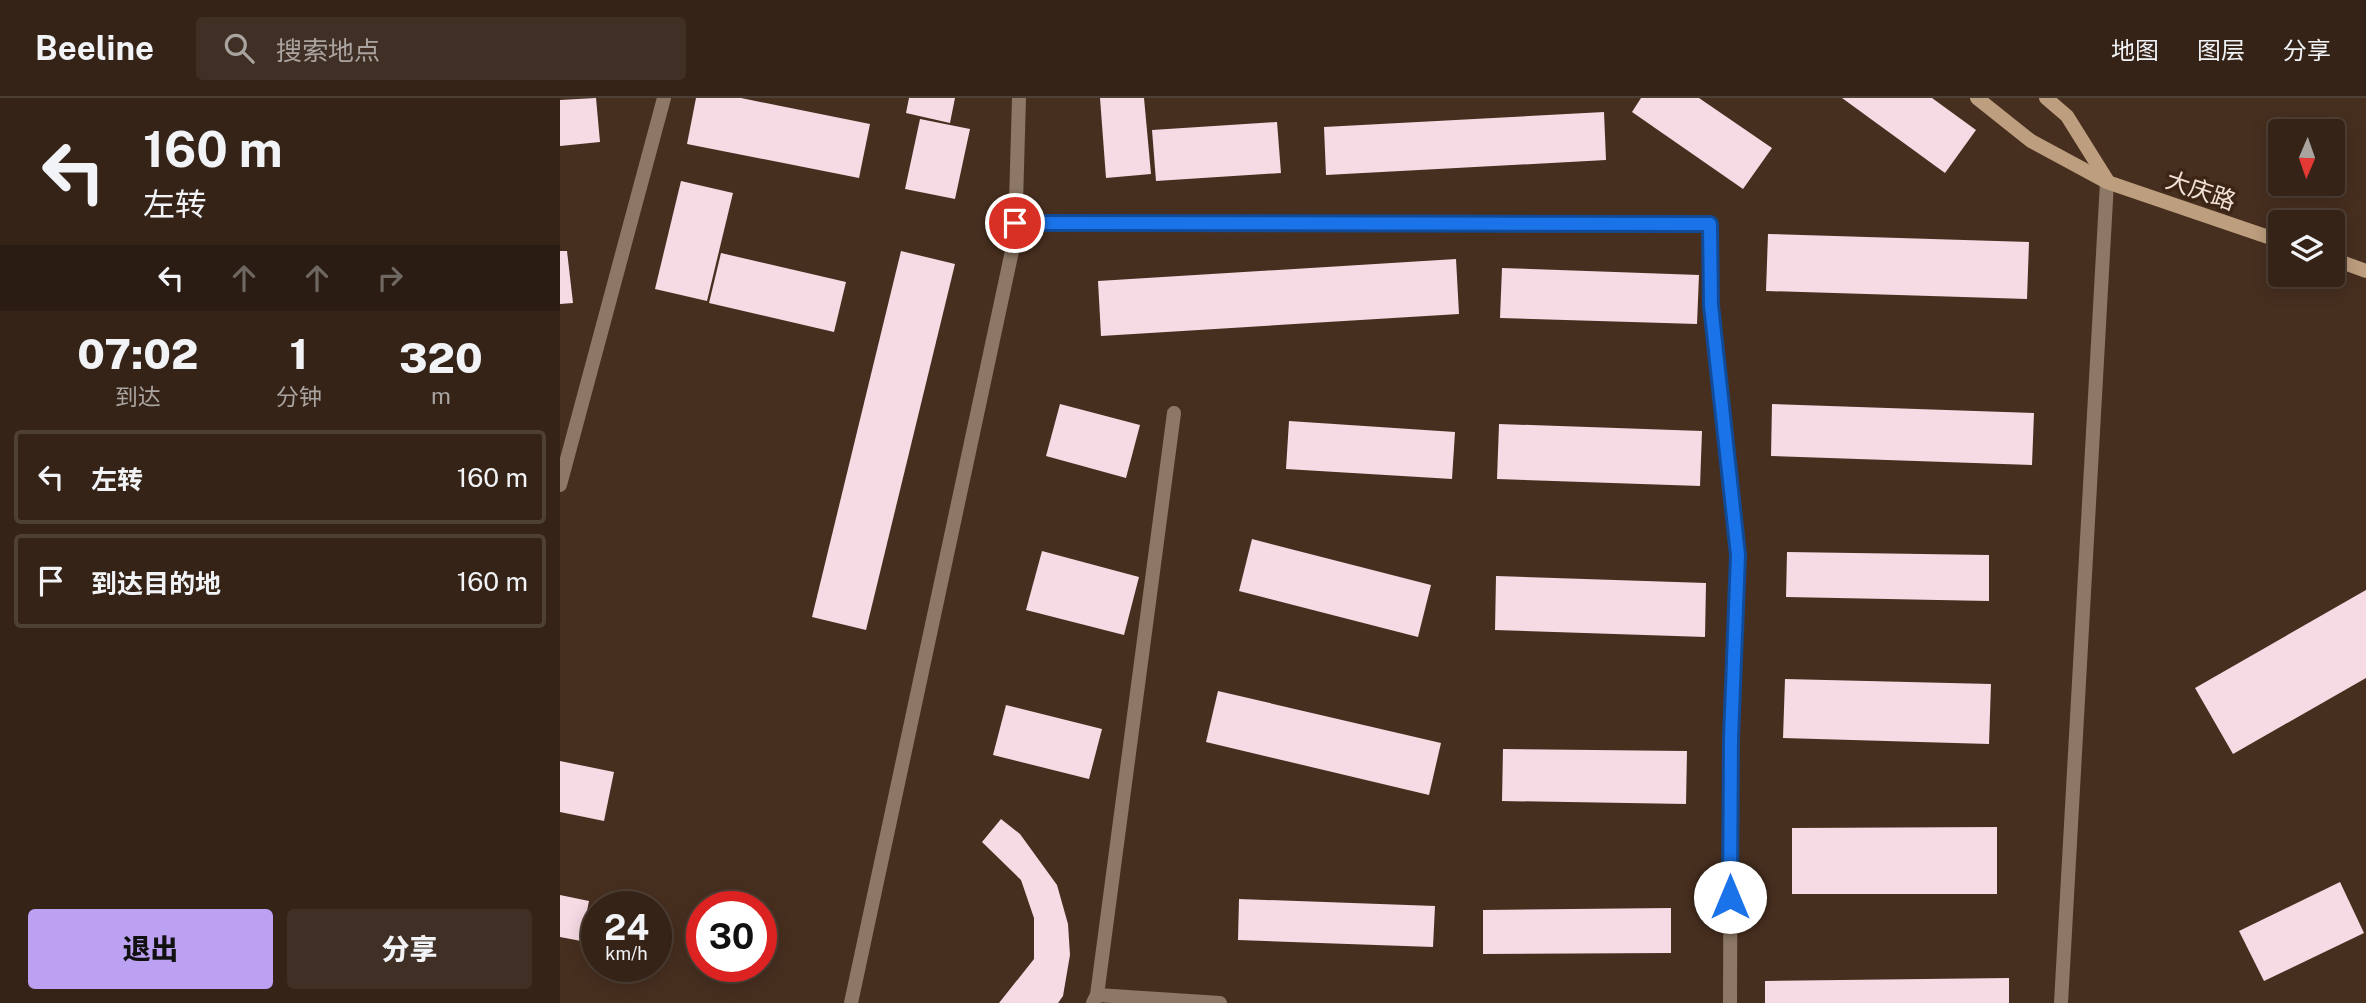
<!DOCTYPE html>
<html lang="zh">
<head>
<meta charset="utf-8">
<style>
  :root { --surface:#352317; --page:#402f24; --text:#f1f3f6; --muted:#aaa4a1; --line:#4f4036; --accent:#bca0f2 }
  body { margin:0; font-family:"Public Sans","Noto Sans SC",sans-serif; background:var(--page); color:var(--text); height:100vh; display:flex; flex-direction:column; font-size:26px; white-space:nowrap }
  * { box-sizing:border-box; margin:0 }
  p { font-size:23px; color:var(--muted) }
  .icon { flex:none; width:38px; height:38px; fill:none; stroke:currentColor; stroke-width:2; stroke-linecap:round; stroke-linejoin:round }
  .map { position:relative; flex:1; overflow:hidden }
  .drawer { display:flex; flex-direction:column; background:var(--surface); width:560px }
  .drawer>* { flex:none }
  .hud { background:#352317; color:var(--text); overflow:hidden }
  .needle { width:46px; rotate:182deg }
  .buttons { position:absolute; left:1708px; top:21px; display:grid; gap:14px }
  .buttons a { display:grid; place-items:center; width:77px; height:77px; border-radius:7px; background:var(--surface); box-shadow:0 4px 18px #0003,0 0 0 2px var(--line); font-size:35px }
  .speed { position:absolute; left:21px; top:793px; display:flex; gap:14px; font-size:35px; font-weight:700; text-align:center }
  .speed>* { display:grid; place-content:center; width:91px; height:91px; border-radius:50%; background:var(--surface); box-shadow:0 4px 18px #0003,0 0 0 2px var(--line); line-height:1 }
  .speed small { font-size:18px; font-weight:400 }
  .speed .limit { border:10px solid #d22; background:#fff; color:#111 }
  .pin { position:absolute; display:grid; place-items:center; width:60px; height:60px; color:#fff; margin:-30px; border:4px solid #fff; border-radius:50%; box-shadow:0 2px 7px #0007 }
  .me { position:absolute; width:77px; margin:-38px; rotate:0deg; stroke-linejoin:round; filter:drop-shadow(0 0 5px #0008) }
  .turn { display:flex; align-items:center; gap:24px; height:147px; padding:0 28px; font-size:32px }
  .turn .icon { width:91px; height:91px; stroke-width:2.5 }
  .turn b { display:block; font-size:49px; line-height:60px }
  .lanes { display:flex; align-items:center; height:66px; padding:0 28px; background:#0003; justify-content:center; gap:35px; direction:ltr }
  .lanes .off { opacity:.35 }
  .eta { display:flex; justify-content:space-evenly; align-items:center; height:119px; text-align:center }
  .eta b { font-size:42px; font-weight:800; line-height:49px }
  .cta { display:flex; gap:14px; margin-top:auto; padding:14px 28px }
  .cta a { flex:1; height:80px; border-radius:7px; background:var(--accent); color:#111; font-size:28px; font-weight:800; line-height:80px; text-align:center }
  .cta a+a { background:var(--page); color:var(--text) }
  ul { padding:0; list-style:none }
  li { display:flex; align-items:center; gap:21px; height:94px; margin:0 14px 10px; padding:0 14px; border:4px solid var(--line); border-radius:7px }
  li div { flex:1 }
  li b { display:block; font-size:26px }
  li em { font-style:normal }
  header { display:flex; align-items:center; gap:42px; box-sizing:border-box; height:98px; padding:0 35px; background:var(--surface); border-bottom:2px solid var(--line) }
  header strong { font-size:33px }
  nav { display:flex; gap:38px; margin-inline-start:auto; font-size:24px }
  .search { width:490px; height:63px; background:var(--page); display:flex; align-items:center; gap:18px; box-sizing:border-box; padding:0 24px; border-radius:7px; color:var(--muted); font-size:26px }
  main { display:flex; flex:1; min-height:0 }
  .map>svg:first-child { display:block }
</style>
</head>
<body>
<header>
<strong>Beeline</strong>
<div class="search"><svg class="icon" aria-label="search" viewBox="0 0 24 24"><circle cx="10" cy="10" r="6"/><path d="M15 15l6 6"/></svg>搜索地点</div>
<nav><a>地图</a><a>图层</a><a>分享</a></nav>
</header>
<main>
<section class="drawer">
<div class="hud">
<div class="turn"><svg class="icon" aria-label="left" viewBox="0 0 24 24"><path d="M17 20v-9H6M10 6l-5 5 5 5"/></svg><div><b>160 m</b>左转</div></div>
<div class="lanes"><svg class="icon" aria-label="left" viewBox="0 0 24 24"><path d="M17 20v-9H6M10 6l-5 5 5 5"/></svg><svg class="icon off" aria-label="ahead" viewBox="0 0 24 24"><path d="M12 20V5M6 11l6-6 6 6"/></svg><svg class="icon off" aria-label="ahead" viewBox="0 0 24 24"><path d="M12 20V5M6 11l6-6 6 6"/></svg><svg class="icon off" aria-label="right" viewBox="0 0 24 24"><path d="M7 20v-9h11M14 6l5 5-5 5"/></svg></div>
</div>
<div class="eta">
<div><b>07:02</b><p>到达</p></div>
<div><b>1</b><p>分钟</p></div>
<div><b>320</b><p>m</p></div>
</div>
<ul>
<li><svg class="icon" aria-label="left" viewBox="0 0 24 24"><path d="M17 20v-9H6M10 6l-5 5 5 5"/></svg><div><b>左转</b></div><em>160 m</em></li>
<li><svg class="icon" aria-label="arrive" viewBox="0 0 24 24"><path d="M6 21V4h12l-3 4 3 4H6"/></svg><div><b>到达目的地</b></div><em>160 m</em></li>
</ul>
<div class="cta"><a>退出</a><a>分享</a></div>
</section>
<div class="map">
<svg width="1806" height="905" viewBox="0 0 1806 905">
  <rect width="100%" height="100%" fill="#472f1f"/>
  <g fill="#f6dae4">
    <polygon points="36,0 40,44 0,48 0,2"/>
    <polygon points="136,0 181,0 310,26 299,80 127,46"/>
    <polygon points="349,0 395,0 390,25 346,15"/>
    <polygon points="540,0 584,0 591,76 546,80"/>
    <polygon points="1081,0 1139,0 1212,50 1183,91 1072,14"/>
    <polygon points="1282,0 1372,0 1416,32 1385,75"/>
    <polygon points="1044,14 1046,62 766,77 764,29"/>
    <polygon points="360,21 410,31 395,101 345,91"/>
    <polygon points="717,24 721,75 596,83 592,32"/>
    <polygon points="121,83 173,95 147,203 95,191"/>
    <polygon points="1208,136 1469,144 1467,201 1206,193"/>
    <polygon points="0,153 7,153 13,205 0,206"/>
    <polygon points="341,153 395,166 306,532 252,519"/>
    <polygon points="161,155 286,184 274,234 149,205"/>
    <polygon points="896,161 899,216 541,238 538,183"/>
    <polygon points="942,170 1139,177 1137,226 940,220"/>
    <polygon points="500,306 580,327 566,380 486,358"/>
    <polygon points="1212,306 1474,315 1472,367 1211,358"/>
    <polygon points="729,323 895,334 892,381 726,371"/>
    <polygon points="939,326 1142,333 1140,388 937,381"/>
    <polygon points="692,441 871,487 858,539 679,493"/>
    <polygon points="482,453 579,479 564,537 466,512"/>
    <polygon points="1227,454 1429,457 1429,503 1226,499"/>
    <polygon points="936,478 1146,485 1145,539 935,532"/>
    <polygon points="1806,492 1806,580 1673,656 1635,590"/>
    <polygon points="1225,581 1431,586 1429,646 1223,640"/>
    <polygon points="658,593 881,645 869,697 646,644"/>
    <polygon points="446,607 542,631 529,681 433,657"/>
    <polygon points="943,651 1127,653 1126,706 942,703"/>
    <polygon points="0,663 54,674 44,723 0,714"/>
    <polygon points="441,721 460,736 497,787 508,826 510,857 503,898 498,905 439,905 474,861 474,820 461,782 422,744"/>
    <polygon points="1437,729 1437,796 1232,796 1232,730"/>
    <polygon points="1780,784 1804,835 1704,883 1679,833"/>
    <polygon points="0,797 29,803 21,843 0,839"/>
    <polygon points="679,801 875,808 873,849 678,842"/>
    <polygon points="1111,810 1111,855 923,856 923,812"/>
    <polygon points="1449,880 1449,905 1205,905 1205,883"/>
  </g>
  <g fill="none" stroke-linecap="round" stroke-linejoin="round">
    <g stroke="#8c7864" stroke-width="14">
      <polyline points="455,125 1150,126 1151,207 1178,457 1171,641 1170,905"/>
      <polyline points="0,387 104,0"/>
      <polyline points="537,897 660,905"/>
      <polyline points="291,905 455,139 459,0"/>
      <polyline points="533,905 537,897 614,315"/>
      <polyline points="1501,905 1547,84"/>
    </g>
    <g stroke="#bd9e7e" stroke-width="14">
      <polyline points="1417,0 1471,43 1547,84 1720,143"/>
      <polyline points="1486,0 1507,18 1547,82"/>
      <polyline points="1773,161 1806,173"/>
    </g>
  </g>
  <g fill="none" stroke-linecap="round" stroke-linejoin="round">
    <defs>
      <polyline id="route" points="455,125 1150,126 1151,207 1178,457 1171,640 1170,799"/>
    </defs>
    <use href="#route" stroke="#114b97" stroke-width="18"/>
    <use href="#route" stroke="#1a73e8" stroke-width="12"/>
  </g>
  <g text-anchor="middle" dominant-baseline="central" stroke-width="7" stroke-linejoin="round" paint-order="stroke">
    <g font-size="24" fill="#f1e1d7" stroke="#3c2515">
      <text transform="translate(1641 92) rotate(19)">大庆路</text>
    </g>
  </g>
</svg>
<div class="buttons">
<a><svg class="needle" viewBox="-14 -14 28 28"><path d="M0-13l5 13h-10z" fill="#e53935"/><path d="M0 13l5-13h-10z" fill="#aaa4a1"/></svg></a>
<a><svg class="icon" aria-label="layers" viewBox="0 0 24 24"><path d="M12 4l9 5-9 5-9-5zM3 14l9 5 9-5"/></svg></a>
</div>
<div class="speed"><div>24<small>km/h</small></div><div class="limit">30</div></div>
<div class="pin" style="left:455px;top:125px;background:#d93025"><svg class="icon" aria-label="arrive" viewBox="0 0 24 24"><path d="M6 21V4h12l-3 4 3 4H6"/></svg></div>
<svg class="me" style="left:1170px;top:799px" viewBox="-20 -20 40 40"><circle r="19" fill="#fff"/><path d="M0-13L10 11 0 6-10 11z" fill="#1a73e8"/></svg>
</div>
</main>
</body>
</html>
